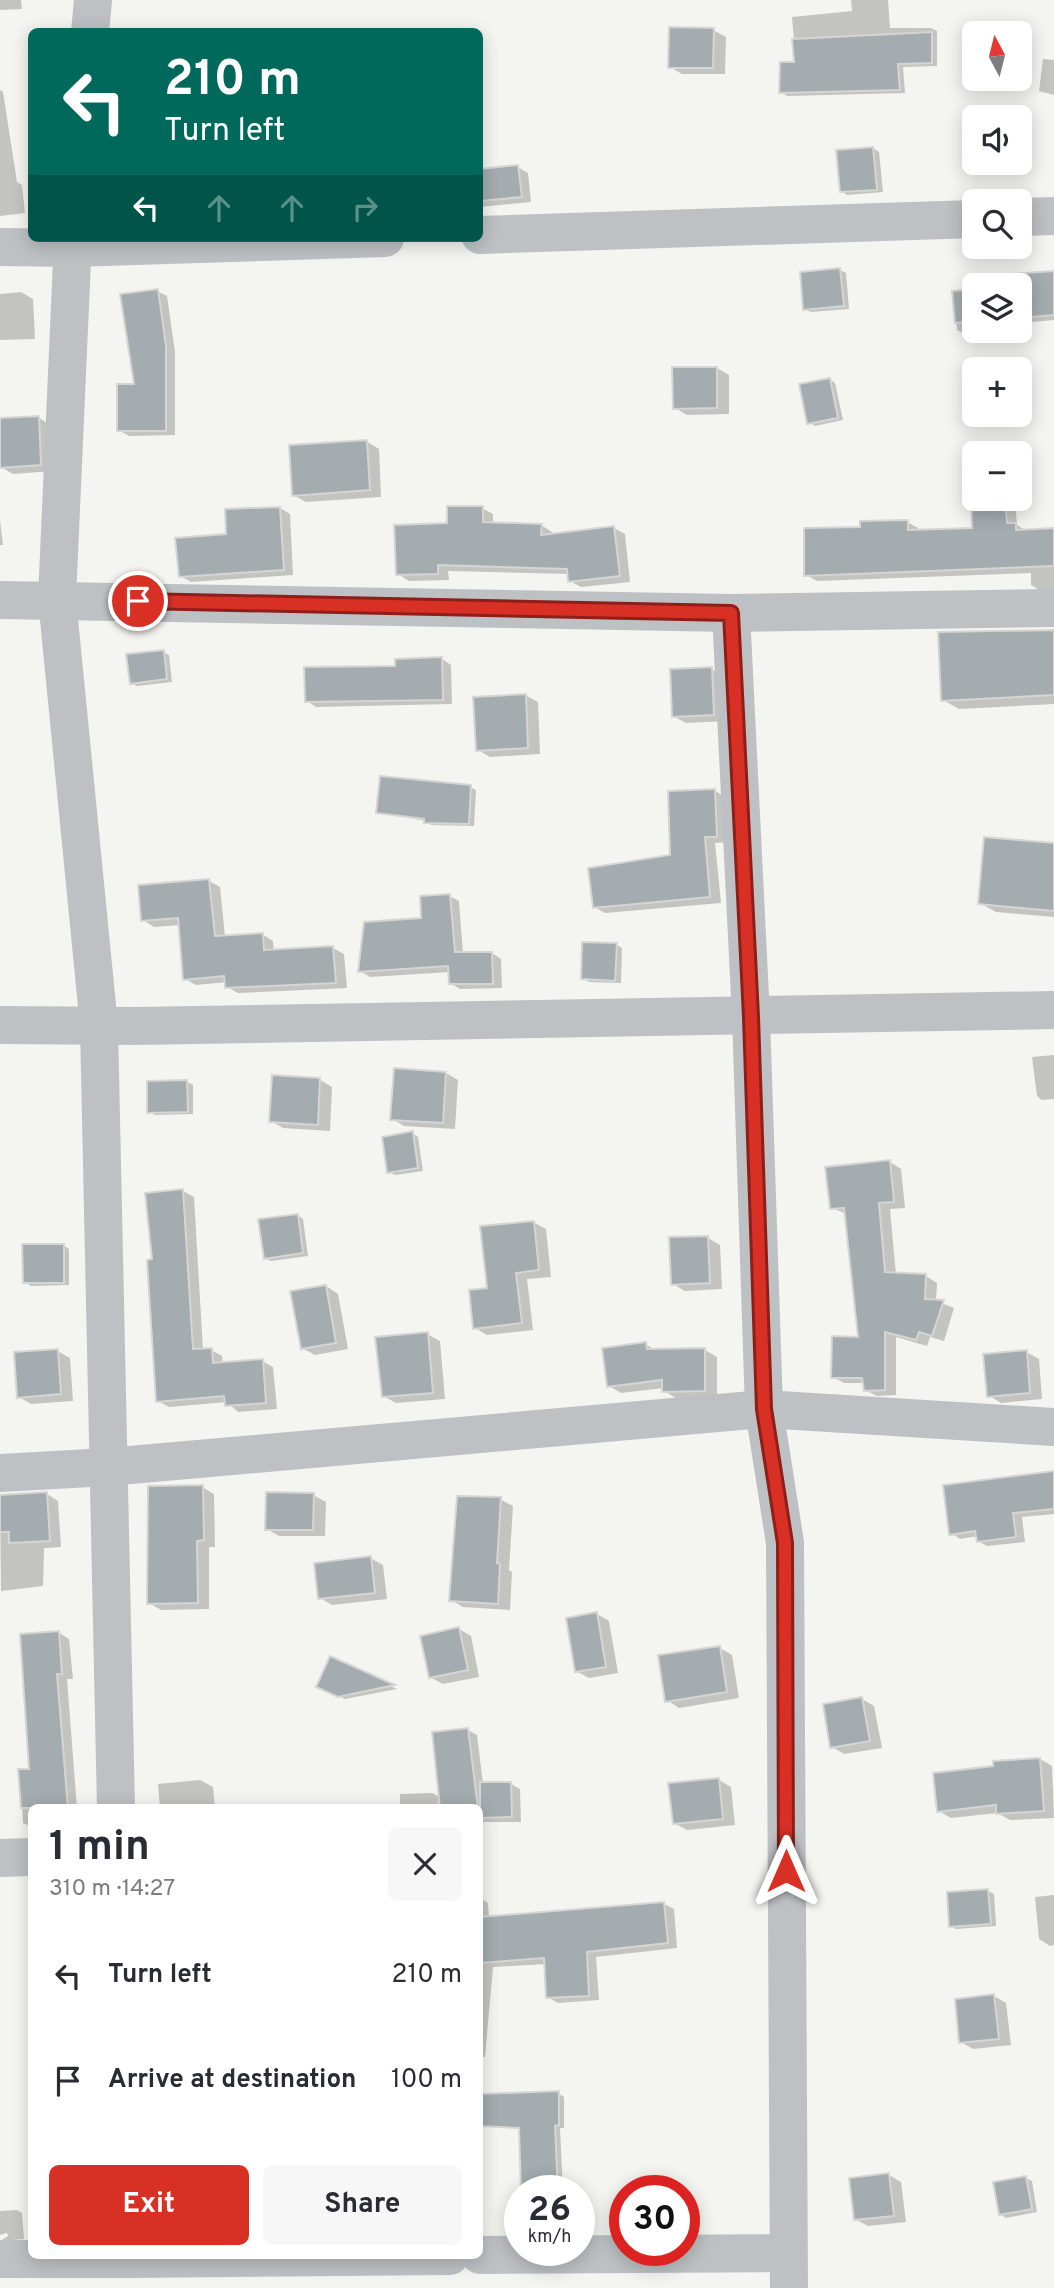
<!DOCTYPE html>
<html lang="en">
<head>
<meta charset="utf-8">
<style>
  :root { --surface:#fff; --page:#f7f7f7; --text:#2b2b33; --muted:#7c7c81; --accent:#d93025 }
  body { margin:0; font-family:Overpass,sans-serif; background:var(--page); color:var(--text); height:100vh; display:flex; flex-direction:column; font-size:26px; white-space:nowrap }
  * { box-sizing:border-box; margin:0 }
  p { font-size:23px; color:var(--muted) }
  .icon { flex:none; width:38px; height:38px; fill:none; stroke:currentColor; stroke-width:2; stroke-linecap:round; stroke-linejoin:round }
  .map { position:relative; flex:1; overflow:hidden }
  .sheet { position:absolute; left:28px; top:1804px; width:455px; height:455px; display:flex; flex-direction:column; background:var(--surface); border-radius:10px; box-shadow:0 4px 18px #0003 }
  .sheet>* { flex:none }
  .guide { position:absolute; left:28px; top:28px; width:455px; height:214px; border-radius:10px; box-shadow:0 4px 18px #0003; background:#00695c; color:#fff; overflow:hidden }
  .needle { width:46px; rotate:353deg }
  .controls { position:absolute; left:962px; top:21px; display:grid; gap:14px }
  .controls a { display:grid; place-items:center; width:70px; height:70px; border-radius:10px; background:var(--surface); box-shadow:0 4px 18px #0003; font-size:35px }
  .speed { position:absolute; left:504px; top:2175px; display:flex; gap:14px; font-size:35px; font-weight:700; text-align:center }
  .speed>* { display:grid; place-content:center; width:91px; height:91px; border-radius:50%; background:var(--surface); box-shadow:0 4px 18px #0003; line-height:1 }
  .speed small { font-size:18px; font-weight:400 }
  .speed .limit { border:10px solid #d22; background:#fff; color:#111 }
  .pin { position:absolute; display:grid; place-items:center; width:60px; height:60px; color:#fff; margin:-30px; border:4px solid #fff; border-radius:50%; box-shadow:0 2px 7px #0007 }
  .me { position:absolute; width:77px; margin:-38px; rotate:0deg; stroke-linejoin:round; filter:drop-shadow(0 0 5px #0008) }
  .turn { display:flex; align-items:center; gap:24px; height:147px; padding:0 21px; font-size:32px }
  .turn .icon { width:91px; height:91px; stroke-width:2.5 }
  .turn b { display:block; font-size:49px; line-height:60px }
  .lanes { display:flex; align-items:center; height:66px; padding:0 21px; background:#0003; justify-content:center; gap:35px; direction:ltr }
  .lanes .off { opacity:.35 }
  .round { display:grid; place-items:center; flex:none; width:74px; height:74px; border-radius:10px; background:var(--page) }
  .head { display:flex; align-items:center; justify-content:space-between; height:119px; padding:0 21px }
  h1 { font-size:42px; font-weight:700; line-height:52px }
  .button { display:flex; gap:14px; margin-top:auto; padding:14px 21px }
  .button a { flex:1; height:80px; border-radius:10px; background:var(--accent); color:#fff; font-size:28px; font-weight:700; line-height:80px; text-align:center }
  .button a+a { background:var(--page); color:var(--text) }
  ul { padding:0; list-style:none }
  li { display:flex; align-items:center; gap:21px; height:105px; padding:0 21px }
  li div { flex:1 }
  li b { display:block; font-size:26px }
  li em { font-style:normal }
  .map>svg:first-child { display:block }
</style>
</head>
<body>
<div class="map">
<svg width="1054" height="2288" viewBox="0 0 1054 2288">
  <rect width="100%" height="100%" fill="#f4f4f0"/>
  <g fill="#0003">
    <polygon points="0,0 21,0 22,9 0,10"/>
    <polygon points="851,0 888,0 890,28 931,28 937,31 937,66 903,67 905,93 787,96 781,92 796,64 792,17 852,11"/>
    <polygon points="713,30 726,37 725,74 682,74 670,67"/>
    <polygon points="1043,59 1054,60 1054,95 1039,91"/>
    <polygon points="0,90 3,92 17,182 22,185 25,213 0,216"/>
    <polygon points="873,148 879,152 883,192 847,195 842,191"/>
    <polygon points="518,167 528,173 531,202 480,207 480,171"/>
    <polygon points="840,270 846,273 849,309 811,312 805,309"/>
    <polygon points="1054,274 1054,320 1020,323 1020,285 1015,285 1014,276"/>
    <polygon points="975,290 975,331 1006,332 966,335 957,330 954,292"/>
    <polygon points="157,291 167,296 175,352 175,435 129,436 119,430 136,386"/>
    <polygon points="21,292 33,299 35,339 0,340 0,294"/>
    <polygon points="717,368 729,375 729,414 687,415 675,408"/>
    <polygon points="830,379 835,383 843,420 815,426 809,422"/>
    <polygon points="39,418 51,425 53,471 13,474 1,467 0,419"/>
    <polygon points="366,441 379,449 381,497 306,502 293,495"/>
    <polygon points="1002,451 1006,453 975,453 975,499 1015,499 1017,525 1027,531 1054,530 1054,592 1042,592 1031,585 1031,573 817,581 806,575 862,529 907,522 918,528 918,532 974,530 971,453"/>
    <polygon points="280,508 290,514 293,575 191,582 180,576"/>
    <polygon points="482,508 493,514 493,524 541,525 552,532 552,535 614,528 625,534 630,582 581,587 570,581 569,574 448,571 449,580 409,581 398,574"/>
    <polygon points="0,520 3,545 0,545"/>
    <polygon points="1054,632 1054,704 959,709 943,700"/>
    <polygon points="163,652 169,655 172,682 137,686 132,683"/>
    <polygon points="442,659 451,665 452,704 316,707 307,701 397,667"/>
    <polygon points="711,669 724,676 726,721 686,723 673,716"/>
    <polygon points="525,695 538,702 540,754 490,757 478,750"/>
    <polygon points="470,787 476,790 474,826 431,825 426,821 378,812"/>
    <polygon points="715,791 726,797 727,842 715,843 721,903 605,913 594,907 671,857"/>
    <polygon points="1054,845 1054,917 996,912 980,903"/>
    <polygon points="209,881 220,887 225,937 262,934 273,941 274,951 333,948 344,954 347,988 238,993 227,987 227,982 196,985 185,979 180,925 154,927 143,920"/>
    <polygon points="449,896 459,901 463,954 492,953 501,959 502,988 460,989 450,983 450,972 370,977 360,971"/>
    <polygon points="617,945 622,948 621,983 589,982 583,978"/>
    <polygon points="1054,1055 1054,1099 1042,1100 1037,1096 1032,1057"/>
    <polygon points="446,1073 458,1080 455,1129 404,1126 392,1119"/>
    <polygon points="320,1080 332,1087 330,1131 283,1128 271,1121"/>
    <polygon points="187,1082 193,1085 193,1114 155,1115 149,1112"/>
    <polygon points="412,1133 418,1137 423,1171 395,1175 389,1172"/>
    <polygon points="890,1162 901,1169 905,1208 890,1209 896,1275 926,1276 937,1283 936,1301 954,1308 944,1341 930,1337 927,1346 896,1337 896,1395 877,1396 865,1390 865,1383 844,1383 833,1377 860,1338 847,1214 832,1208"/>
    <polygon points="183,1191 194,1197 203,1350 211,1350 222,1356 223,1364 262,1361 273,1367 277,1409 238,1412 227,1402 169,1407 158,1401 154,1261"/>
    <polygon points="297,1215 303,1219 308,1256 271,1261 265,1258"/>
    <polygon points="533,1222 546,1229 551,1277 527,1279 533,1330 487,1335 475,1328 489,1289"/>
    <polygon points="708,1238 720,1245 722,1289 685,1291 673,1284"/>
    <polygon points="63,1245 69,1249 69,1285 31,1286 25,1282"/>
    <polygon points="326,1286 338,1294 348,1349 315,1355 302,1348"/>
    <polygon points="427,1334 440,1341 445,1399 396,1403 383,1396"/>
    <polygon points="645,1344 657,1351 705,1350 717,1357 717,1397 676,1398 664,1391 664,1388 621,1393 609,1386"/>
    <polygon points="57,1351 70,1358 73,1401 31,1404 19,1397"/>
    <polygon points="1026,1352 1039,1359 1042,1399 1001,1403 988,1395"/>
    <polygon points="1054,1472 1054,1514 1022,1517 1025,1542 987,1546 978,1541 978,1536 960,1539 951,1533"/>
    <polygon points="202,1487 214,1494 215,1547 209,1547 209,1609 161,1610 149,1603"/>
    <polygon points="47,1494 58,1501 61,1547 44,1548 43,1586 1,1591 0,1496"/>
    <polygon points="313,1495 326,1502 325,1536 279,1536 267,1529"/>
    <polygon points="500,1499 513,1506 509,1570 512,1572 510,1610 463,1607 451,1600"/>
    <polygon points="370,1558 383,1565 387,1599 332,1605 320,1598"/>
    <polygon points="597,1614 609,1621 618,1673 589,1678 576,1671"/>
    <polygon points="459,1629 471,1636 479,1677 443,1684 430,1677"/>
    <polygon points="59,1633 69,1639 73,1679 67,1679 77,1808 32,1808 32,1827 23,1823 20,1771 31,1770"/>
    <polygon points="720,1648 732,1655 739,1698 679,1708 667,1700"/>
    <polygon points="331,1659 397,1689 345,1699 323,1689"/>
    <polygon points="862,1699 874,1706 882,1748 844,1754 832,1747"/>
    <polygon points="468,1730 477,1735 483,1784 511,1784 520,1789 521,1822 480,1822 480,1808 442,1808"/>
    <polygon points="1040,1759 1052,1766 1054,1818 1010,1820 997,1813 951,1818 939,1811 995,1768"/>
    <polygon points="200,1780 213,1787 215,1808 160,1808 158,1784"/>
    <polygon points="719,1780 731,1787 735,1825 687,1830 674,1823"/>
    <polygon points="432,1793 438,1796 438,1808 400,1808 400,1794"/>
    <polygon points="988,1891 994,1894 996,1926 956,1929 951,1926"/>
    <polygon points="1054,1895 1054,1945 1050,1946 1039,1939 1035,1897"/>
    <polygon points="480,1898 488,1903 489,1918 664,1904 674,1909 677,1948 596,1957 599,2000 558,2003 548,1997 546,1964 493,1967 485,2057 480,2057"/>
    <polygon points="994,1996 1006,2003 1011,2045 973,2049 961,2042"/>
    <polygon points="558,2093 564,2097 564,2128 560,2128 563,2191 523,2191"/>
    <polygon points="889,2175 901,2182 906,2222 868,2226 855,2219"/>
    <polygon points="1026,2178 1032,2181 1037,2212 1006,2218 1000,2214"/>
    <polygon points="17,2210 22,2213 24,2239 0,2241 8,2236 7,2233 0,2235 0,2211"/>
  </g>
  <g fill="#a4acb0" stroke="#d5d5d3" stroke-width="2">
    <polygon points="669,27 714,28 713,68 668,68"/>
    <polygon points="932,32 932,63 898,64 900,90 779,93 780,62 794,62 792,39"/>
    <polygon points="873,147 877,190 840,192 836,150"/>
    <polygon points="518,165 522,197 480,201 480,169"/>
    <polygon points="840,268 844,306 803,310 800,272"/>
    <polygon points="1054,271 1054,315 1020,318 1020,285 1010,285 1012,274"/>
    <polygon points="158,289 166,346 166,431 117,431 117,384 134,384 120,294"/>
    <polygon points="975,289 975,321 955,323 952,291"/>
    <polygon points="672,367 717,367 717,408 673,409"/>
    <polygon points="830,378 838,418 807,424 799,384"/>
    <polygon points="39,416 41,465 0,468 0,418"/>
    <polygon points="367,440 370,490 292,496 289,445"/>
    <polygon points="1003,449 1003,453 975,453 975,499 1005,499 1007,523 1016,523 1016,530 1054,528 1054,566 804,576 804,528 860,527 860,521 908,520 908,530 972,528 969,451"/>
    <polygon points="447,506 483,506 483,522 542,524 541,535 614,526 620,576 568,582 567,569 438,565 438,574 396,575 394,525 447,523"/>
    <polygon points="280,507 284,570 179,577 175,538 226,534 225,509"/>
    <polygon points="1054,630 1054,695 941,701 938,632"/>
    <polygon points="164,650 167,679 130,684 126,654"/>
    <polygon points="442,657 443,700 305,702 304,667 395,666 395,659"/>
    <polygon points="712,667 714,715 672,717 670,669"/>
    <polygon points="526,694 528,748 476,751 473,697"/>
    <polygon points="380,776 471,785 469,824 424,823 424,819 376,813"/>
    <polygon points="715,789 717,837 705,837 710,897 593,908 588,868 670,855 668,791"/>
    <polygon points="984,837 1054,843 1054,911 978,904"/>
    <polygon points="209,879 215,936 263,933 264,950 333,946 336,983 225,988 224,976 183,980 178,918 141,921 138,885"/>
    <polygon points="450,894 455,952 492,952 493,984 449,984 448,966 358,972 364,922 421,918 420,896"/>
    <polygon points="582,942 617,943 615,981 581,979"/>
    <polygon points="394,1068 446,1072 443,1123 390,1120"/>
    <polygon points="272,1075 320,1078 318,1125 269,1122"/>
    <polygon points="187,1080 188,1112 147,1113 147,1081"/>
    <polygon points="413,1131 418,1168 387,1173 382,1137"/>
    <polygon points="890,1160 894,1202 879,1203 885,1272 926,1274 925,1299 944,1300 932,1336 919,1332 916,1340 885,1332 885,1390 864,1391 862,1378 831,1378 832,1336 858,1337 844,1208 830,1209 825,1167"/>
    <polygon points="183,1189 193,1349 212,1348 213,1363 263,1359 266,1403 225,1406 224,1396 156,1402 147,1260 152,1259 145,1193"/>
    <polygon points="298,1214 303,1253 264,1259 258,1219"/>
    <polygon points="534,1221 539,1270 516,1273 522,1323 473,1329 469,1290 487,1288 480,1226"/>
    <polygon points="708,1236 710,1283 671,1285 669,1237"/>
    <polygon points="22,1244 64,1244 64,1283 23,1283"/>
    <polygon points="326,1285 336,1343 301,1349 290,1291"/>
    <polygon points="428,1332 433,1393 382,1397 375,1337"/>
    <polygon points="646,1342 647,1349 705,1348 705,1391 662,1392 662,1380 607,1387 602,1348"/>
    <polygon points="58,1349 61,1394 17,1398 14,1352"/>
    <polygon points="1027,1350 1030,1393 987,1397 983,1354"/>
    <polygon points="1054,1471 1054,1509 1013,1513 1016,1537 977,1542 975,1531 949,1535 943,1485"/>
    <polygon points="203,1485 204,1540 197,1541 198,1603 147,1604 148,1486"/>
    <polygon points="47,1492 50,1541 9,1543 9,1532 0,1532 0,1495"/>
    <polygon points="266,1492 314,1493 313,1530 265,1530"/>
    <polygon points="457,1496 501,1497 497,1563 500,1564 498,1604 449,1601"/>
    <polygon points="371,1556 375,1593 318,1599 314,1563"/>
    <polygon points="597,1612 606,1667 575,1672 566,1618"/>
    <polygon points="459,1627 468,1670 429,1678 420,1636"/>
    <polygon points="59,1631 62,1674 57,1674 68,1808 21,1808 18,1769 29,1769 20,1634"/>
    <polygon points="720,1646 727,1692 665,1702 658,1655"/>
    <polygon points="330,1656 395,1685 338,1697 316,1687"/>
    <polygon points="862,1697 870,1741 830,1748 823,1704"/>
    <polygon points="468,1728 478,1808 440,1808 432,1732"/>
    <polygon points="1040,1758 1044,1811 996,1814 996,1805 937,1812 933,1773 993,1766 993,1761"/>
    <polygon points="719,1778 723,1819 673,1824 668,1783"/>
    <polygon points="480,1782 511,1782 512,1817 480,1818"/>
    <polygon points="988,1889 991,1924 949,1927 947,1892"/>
    <polygon points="664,1902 668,1943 587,1952 589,1996 546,1998 544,1958 480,1963 480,1917"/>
    <polygon points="994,1994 999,2039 959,2043 955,1999"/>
    <polygon points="559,2091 559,2125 555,2126 558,2191 521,2191 519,2128 480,2126 480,2094"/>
    <polygon points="889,2173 894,2216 854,2220 849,2178"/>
    <polygon points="1026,2176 1032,2209 999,2215 993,2182"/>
  </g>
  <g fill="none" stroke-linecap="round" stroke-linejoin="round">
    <g stroke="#bdc1c4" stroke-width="38">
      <polyline points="90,32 93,0"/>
      <polyline points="1020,217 1054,216"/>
      <polyline points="480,235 975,219"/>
      <polyline points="73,238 57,599 99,1026 116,1808"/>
      <polyline points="0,247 72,248 385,238"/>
      <polyline points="0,600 731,613 1054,608"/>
      <polyline points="731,613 751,1017 764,1409 785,1543 789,2288"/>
      <polyline points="0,1025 136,1026 1054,1010"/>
      <polyline points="0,1473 108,1467 764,1409 1054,1427"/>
      <polyline points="0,1858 32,1857"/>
      <polyline points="480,2255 787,2253"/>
      <polyline points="129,2256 129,2259 450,2256"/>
      <polyline points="0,2259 129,2259"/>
    </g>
  </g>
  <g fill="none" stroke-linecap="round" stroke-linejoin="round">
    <defs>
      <polyline id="route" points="138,601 731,613 751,1017 764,1409 785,1543 786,1871"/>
    </defs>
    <use href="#route" stroke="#8d1f18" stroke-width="18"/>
    <use href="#route" stroke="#d93025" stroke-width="12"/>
  </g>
</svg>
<div class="controls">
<a><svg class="needle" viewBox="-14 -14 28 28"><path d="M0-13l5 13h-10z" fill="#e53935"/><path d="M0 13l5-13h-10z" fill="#7c7c81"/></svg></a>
<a><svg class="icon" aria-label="sound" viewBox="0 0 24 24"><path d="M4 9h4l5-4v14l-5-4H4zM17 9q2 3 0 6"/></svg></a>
<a><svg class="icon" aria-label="search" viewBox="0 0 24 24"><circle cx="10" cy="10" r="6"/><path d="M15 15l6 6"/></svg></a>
<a><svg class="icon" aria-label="layers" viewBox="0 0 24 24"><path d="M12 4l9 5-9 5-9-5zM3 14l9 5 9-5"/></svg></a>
<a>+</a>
<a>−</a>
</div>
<div class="speed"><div>26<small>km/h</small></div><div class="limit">30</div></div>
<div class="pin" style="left:138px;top:601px;background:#d93025"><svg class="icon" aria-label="arrive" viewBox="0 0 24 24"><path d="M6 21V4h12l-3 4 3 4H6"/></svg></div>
<svg class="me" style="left:786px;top:1871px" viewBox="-20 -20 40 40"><path d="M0-17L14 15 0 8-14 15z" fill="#d93025" stroke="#fff" stroke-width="4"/></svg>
<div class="guide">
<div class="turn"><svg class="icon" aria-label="left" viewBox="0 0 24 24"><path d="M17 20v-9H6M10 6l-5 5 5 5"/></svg><div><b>210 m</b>Turn left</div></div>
<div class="lanes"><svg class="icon" aria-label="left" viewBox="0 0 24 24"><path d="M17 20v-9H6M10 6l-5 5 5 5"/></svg><svg class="icon off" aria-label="ahead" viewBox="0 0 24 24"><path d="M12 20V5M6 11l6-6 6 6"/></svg><svg class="icon off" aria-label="ahead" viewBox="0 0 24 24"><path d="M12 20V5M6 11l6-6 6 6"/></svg><svg class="icon off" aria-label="right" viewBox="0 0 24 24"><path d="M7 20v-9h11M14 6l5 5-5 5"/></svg></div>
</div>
<section class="sheet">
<div class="head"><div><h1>1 min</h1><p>310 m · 14:27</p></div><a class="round"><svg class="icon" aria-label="close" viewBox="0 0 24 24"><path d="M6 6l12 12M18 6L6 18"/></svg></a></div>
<ul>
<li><svg class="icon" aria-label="left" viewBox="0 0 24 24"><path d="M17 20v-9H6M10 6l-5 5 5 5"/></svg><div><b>Turn left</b></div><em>210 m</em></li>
<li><svg class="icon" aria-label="arrive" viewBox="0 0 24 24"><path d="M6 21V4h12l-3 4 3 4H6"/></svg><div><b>Arrive at destination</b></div><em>100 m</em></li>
</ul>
<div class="button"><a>Exit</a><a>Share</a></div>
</section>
</div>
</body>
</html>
